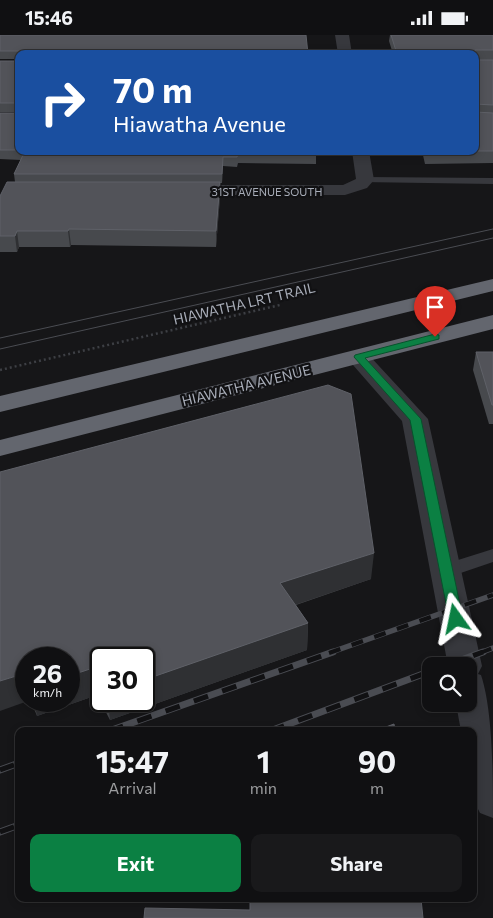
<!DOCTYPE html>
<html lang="en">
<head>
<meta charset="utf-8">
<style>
  :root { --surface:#101012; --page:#19191b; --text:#f1f3f6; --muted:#9c9d9f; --line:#303032; --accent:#0b8043 }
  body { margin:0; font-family:Commissioner,sans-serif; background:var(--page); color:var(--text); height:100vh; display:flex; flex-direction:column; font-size:19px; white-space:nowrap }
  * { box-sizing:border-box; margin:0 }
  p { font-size:16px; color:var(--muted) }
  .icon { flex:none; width:28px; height:28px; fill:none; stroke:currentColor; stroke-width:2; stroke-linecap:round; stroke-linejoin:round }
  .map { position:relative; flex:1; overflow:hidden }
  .details { position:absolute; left:15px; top:692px; width:462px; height:175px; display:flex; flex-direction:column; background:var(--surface); border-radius:10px; box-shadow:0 2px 8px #0003,0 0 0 1px var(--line) }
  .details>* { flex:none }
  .hud { position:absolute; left:15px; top:15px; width:464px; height:105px; border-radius:10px; box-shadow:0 2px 8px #0003,0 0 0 1px var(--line); background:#1a4fa0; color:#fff; overflow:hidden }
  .controls { position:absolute; left:422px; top:622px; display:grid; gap:10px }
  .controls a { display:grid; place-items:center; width:55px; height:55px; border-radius:10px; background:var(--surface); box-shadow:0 2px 8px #0003,0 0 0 1px var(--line); font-size:25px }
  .speed { position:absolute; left:15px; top:612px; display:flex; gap:10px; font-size:25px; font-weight:700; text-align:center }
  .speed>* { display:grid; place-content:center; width:65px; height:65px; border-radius:50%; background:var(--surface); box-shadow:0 2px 8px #0003,0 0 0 1px var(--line); line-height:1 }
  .speed small { font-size:12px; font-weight:400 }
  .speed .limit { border:2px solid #111; border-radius:8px; background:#fff; color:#111 }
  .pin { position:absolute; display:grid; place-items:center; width:42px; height:42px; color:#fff; margin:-51px -21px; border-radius:50% 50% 50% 0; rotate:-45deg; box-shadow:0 0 5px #0007 }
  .pin .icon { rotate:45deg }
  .me { position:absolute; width:55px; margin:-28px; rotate:348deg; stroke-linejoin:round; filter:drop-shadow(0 0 4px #0008) }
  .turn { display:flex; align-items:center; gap:18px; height:105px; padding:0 15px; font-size:22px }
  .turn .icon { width:65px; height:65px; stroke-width:2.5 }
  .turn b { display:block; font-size:35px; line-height:42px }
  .eta { display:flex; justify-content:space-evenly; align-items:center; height:85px; text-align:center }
  .eta b { font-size:30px; font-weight:700; line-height:35px }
  .primary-button { display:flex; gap:10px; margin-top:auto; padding:10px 15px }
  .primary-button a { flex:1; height:58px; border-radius:10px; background:var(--accent); color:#fff; font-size:20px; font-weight:700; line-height:58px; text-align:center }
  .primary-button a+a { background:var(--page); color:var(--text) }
  .status { display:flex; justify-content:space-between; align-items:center; height:35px; padding:0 25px; background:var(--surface); direction:ltr }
  .status svg { height:14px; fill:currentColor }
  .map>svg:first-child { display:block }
</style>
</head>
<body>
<div class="status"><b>15:46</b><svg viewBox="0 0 49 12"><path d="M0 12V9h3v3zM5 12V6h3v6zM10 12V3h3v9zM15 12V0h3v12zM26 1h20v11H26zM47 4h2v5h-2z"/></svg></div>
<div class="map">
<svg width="493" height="883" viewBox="0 0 493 883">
  <rect width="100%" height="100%" fill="#161618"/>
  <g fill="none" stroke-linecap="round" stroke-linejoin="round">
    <polyline stroke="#3d3f44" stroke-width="2.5" stroke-dasharray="2 3" stroke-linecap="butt" points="0,335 280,270"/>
    <g fill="#37383d" fill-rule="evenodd">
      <polygon points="365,142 493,143 493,149 361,147 359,145"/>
      <polygon points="493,514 493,527 446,543 439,541 436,536 439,531"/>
    </g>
    <g fill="#37383d" fill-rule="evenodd">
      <polygon points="335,0 349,0 352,19 338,19"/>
      <polygon points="352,116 369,116 374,145 367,153 345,160 184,160 178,159 175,155 178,151 184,150 343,150 356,144"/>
      <path d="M 358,315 L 366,317 L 428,384 L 482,631 L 478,639 L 481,640 C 493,676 493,742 493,783 L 480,778 L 474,766 L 474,696 L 461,696 L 456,669 L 469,669 L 469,631 L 448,631 L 402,386 L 346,322 L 350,317 Z"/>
    </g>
    <g fill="#63666e" fill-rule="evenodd">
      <polygon points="493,244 493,256 0,377 0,361"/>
      <polygon points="493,280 493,294 0,421 0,405"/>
    </g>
    <g stroke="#4a4c52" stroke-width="1">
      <polyline points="0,303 493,194"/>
      <polyline points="0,314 493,203"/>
    </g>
    <defs>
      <g id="rail-far1">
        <polyline points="329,618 493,560"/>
        <polyline points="480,618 493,613"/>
      </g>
      <g id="rail">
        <polyline points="445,631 483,617"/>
        <polyline points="109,696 333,617"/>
        <polyline points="270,696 431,636"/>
        <polyline points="0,735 19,728"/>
        <polyline points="0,797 19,790"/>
      </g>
    </defs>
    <use href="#rail-far1" stroke="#4a4c52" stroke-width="5.5"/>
    <use href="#rail" stroke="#4a4c52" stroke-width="7"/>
    <use href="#rail-far1" stroke="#111113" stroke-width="4" stroke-dasharray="12" stroke-linecap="butt"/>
    <use href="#rail" stroke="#111113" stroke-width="5" stroke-dasharray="15" stroke-linecap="butt"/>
  </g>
  <g fill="#47494d" fill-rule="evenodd">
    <polygon points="0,0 308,19 19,19 19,24 0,24"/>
    <polygon points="390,0 493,0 493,128 425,129 422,116 475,116 475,19 393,19 389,6"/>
    <rect x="0" y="26" width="19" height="51"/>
    <polygon points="0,78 19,78 19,116 316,116 316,129 238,128 237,132 223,131 222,148 220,148 220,162 216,212 71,210 70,212 19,212 17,217 0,217 0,161 15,147 14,139 21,125 0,124"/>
    <polygon points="476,317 493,317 493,389 489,389 473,335"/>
    <path d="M 0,437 L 371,544 L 296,570 L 308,588 L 307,615 L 110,685 L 97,660 L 37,681 L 31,666 L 69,666 ZM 101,624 L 144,666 L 101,666 Z"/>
  </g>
  <g fill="#2f3033">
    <polygon points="223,122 223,131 222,148 222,139"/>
    <polygon points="220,147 220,162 216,212 216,196"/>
    <polygon points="69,194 71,210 70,212 68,196"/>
    <polygon points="17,196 19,212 17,217 15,201"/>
    <polygon points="374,518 371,544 280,575 280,548"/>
    <polygon points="308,588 307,615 110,685 108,666 144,666 144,645"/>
    <polygon points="93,633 97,660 37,681 34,666 69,666 69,641"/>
    <polygon points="26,638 26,666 28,666 0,676 0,646"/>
  </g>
  <g fill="#525359" stroke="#5f6168">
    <polygon points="0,0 306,0 308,19 19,19 19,16 0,16"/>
    <polygon points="391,0 493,0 493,15 475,15 475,25 493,25 493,70 475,69 475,77 493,78 493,116 475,116 475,19 397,19"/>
    <polygon points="0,26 19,26 19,69 18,68 0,68"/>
    <rect x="0" y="78" width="19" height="37"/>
    <polygon points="25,116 316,116 316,119 238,119 237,122 223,122 222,139 14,139"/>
    <polygon points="7,147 220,147 216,196 69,194 68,196 17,196 15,201 0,201 0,161"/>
    <polygon points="476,317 493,317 493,370 492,370"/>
    <polygon points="328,350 351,359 374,518 280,548 308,588 144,645 144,624 101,624 101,648 93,633 69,641 69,624 26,624 26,638 0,646 0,437"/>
    <polygon points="394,689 395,696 375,696"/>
    <polygon points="250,864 421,864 423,883 144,883 145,873 250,875"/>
  </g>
  <polygon fill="#0b8043" stroke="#07532c" points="435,299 439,300 439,304 365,323 421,384 463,584 461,588 451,588 449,584 410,385 354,322 355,320"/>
  <g text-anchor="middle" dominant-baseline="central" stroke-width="4.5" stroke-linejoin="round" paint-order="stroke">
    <g font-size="11" fill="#a8adb8" stroke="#111113">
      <text x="267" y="156">31ST AVENUE SOUTH</text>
    </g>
    <g font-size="14" fill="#a8adb8" stroke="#111113">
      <text transform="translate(244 268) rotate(-13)">HIAWATHA LRT TRAIL</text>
      <text transform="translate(246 350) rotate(-14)">HIAWATHA AVENUE</text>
    </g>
  </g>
</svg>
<div class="controls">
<a><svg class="icon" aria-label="search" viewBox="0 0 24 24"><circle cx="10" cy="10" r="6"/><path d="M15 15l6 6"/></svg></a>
</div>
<div class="speed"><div>26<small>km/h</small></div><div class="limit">30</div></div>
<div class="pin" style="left:435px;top:302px;background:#d93025"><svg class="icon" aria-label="arrive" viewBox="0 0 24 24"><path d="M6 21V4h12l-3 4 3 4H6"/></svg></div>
<svg class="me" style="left:456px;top:584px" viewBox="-20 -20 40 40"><path d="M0-17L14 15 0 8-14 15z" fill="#0b8043" stroke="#fff" stroke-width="4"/></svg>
<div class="hud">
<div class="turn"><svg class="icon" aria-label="right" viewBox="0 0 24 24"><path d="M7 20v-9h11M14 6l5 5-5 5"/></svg><div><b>70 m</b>Hiawatha Avenue</div></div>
</div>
<section class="details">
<div class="eta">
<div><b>15:47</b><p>Arrival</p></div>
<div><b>1</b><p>min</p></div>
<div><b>90</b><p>m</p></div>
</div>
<div class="primary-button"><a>Exit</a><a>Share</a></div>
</section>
</div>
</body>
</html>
